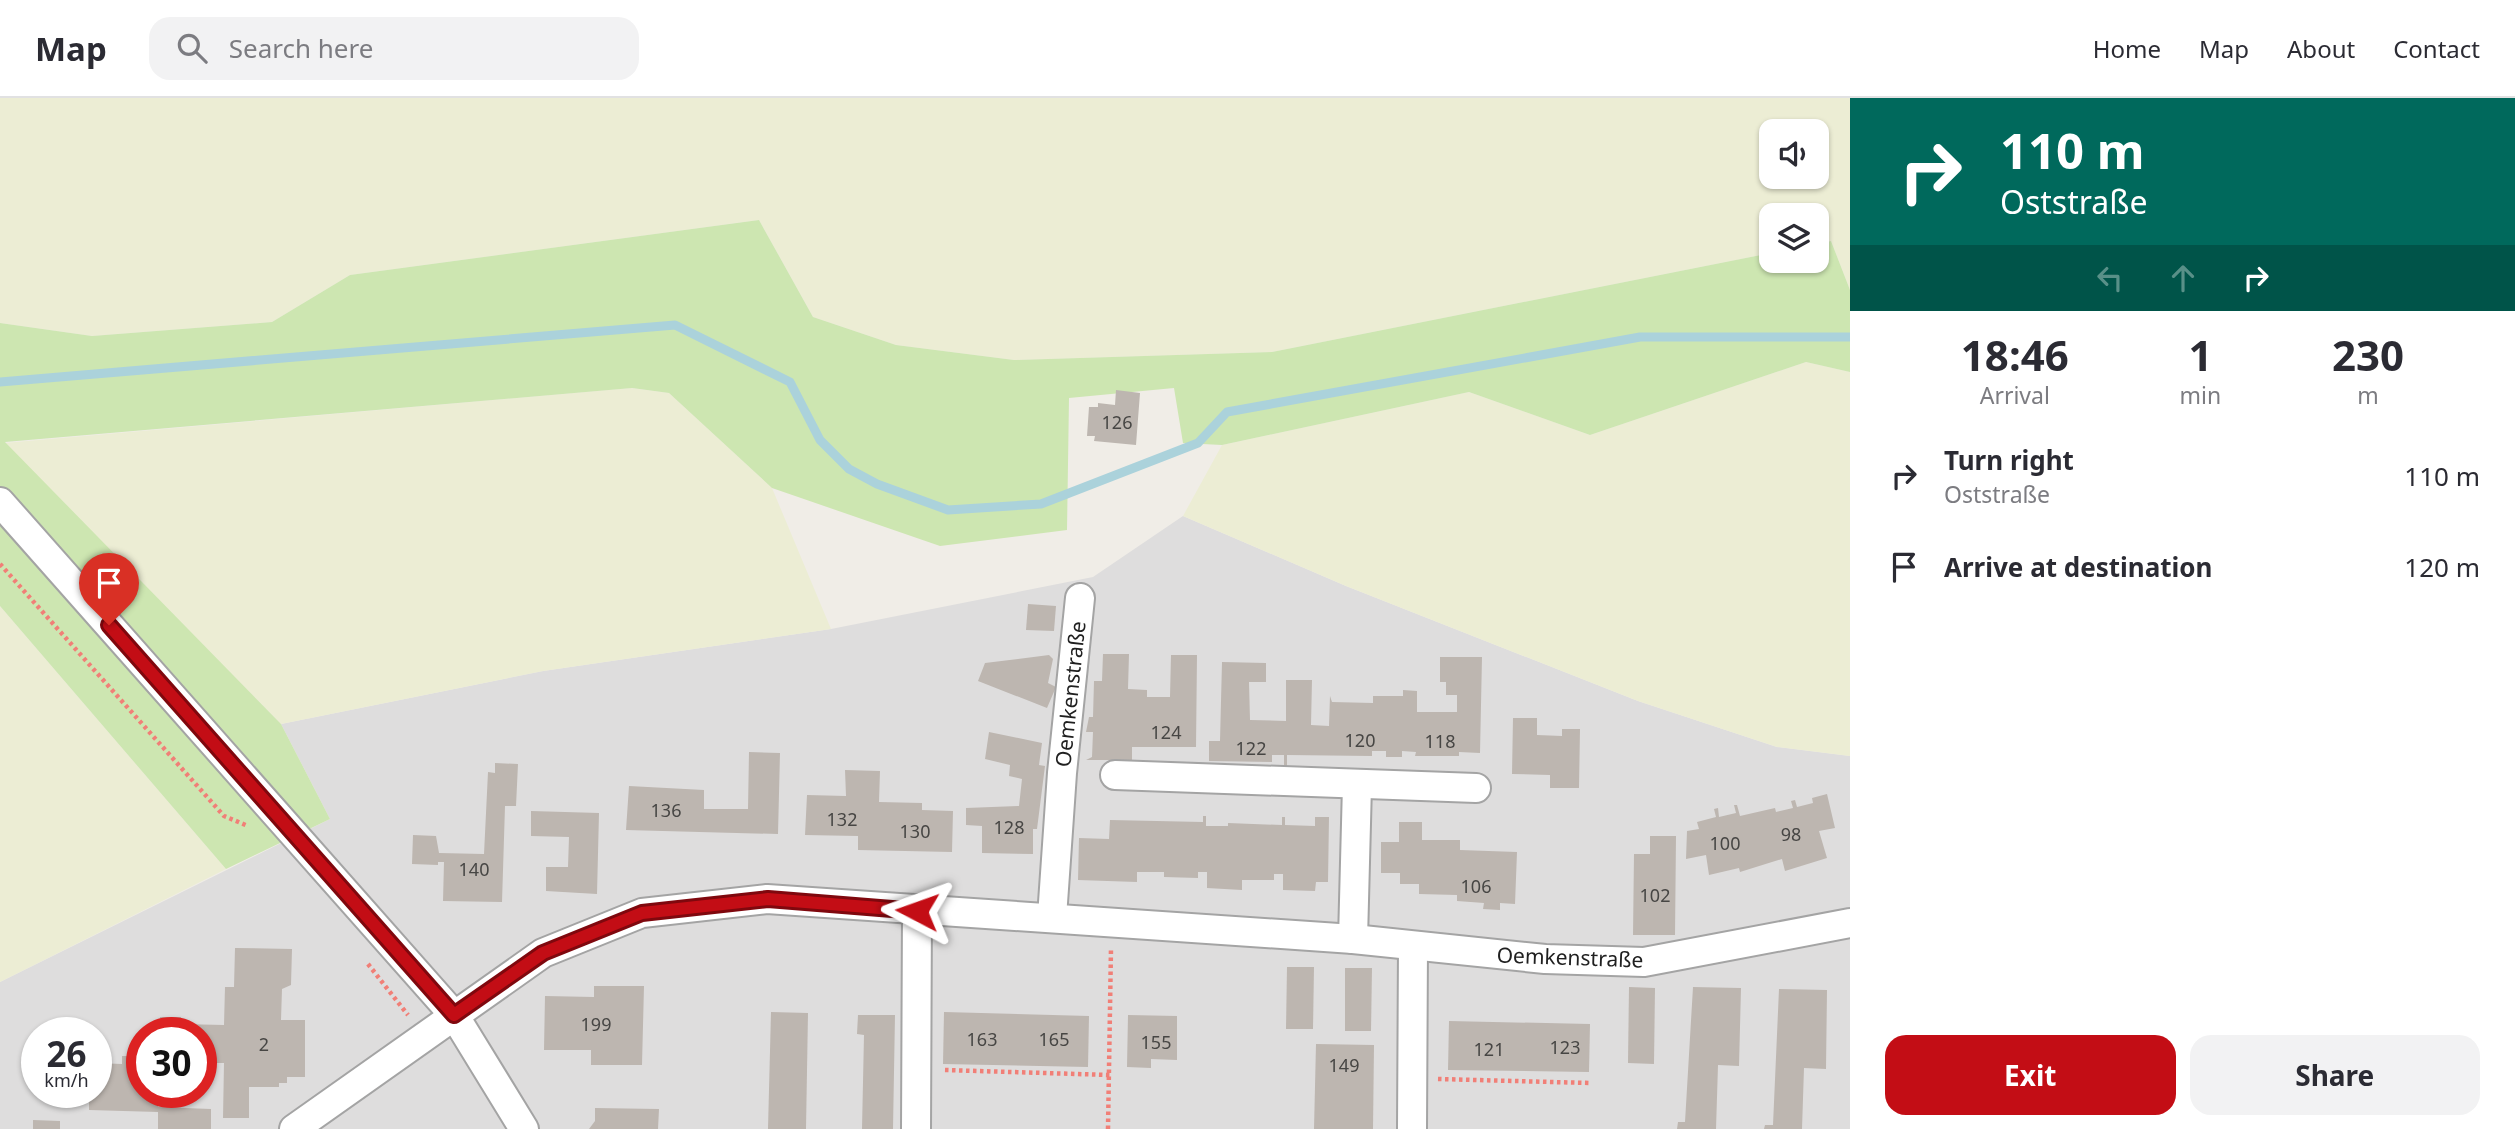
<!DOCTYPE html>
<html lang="en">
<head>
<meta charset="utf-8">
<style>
  :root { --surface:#fff; --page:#f2f2f3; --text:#2b2b33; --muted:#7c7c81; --line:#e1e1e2; --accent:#c30d15 }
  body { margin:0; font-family:"Noto Sans",sans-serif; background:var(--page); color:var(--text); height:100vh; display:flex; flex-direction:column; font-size:26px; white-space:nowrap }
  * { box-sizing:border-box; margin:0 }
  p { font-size:23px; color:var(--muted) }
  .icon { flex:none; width:38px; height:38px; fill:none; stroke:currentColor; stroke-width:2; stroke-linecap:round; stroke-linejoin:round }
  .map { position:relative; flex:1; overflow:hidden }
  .side { display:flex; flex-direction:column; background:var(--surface); width:665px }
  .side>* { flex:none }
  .banner { background:#00695c; color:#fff; overflow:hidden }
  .tools { position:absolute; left:1759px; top:21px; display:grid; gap:14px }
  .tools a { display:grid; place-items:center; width:70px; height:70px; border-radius:14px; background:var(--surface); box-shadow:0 2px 5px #0004; font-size:35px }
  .speed { position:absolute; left:21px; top:919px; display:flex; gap:14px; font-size:35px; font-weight:700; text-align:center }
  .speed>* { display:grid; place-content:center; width:91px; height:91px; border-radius:50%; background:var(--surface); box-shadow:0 2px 5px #0004; line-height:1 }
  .speed small { font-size:18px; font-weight:400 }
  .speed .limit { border:10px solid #d22; background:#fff; color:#111 }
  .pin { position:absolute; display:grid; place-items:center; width:60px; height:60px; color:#fff; margin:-72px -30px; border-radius:50% 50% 50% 0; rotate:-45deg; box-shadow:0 0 7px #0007 }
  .pin .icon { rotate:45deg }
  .me { position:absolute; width:77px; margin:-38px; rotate:274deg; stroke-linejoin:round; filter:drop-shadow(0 0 5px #0008) }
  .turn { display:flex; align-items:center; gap:24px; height:147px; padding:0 35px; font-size:32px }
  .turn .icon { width:91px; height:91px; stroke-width:2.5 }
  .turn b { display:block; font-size:49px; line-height:60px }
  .lanes { display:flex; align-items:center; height:66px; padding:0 35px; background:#0003; justify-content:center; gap:35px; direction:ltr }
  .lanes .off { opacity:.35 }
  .eta { display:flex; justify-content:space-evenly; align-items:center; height:119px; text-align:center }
  .eta b { font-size:42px; font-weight:700; line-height:49px }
  .action { display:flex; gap:14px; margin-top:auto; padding:14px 35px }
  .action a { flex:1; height:80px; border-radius:21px; background:var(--accent); color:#fff; font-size:28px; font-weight:700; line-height:80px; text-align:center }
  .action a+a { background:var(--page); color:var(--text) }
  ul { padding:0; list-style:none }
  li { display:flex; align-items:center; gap:21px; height:91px; padding:0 35px }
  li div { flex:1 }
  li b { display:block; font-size:26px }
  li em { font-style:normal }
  header { display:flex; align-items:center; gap:42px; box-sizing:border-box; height:98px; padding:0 35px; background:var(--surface); border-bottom:2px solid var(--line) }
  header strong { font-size:33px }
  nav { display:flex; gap:38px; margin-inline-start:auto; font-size:24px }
  .search { width:490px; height:63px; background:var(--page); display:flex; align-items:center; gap:18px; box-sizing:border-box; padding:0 24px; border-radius:21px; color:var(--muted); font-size:26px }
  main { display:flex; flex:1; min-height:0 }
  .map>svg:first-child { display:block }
</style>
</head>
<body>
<header>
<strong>Map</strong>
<div class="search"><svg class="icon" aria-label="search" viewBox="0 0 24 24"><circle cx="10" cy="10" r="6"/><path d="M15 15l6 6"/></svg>Search here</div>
<nav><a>Home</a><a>Map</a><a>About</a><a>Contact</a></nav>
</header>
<main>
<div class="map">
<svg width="1850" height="1031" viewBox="0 0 1850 1031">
  <rect width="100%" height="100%" fill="#f0ede7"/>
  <path fill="#dedddd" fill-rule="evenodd" d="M 1183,418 L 1346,488 L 1638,603 L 1777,649 L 1850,658 L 1850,1031 L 0,1031 L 0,884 L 330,721 L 281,626 L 543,573 L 831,531 L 1093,479 ZM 37,934 L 96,934 L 96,994 L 37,994 ZM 142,934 L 201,934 L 201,994 L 142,994 Z"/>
  <g fill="#ecedd4" fill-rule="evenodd">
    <path d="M 0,0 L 1850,0 L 1850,192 L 1831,143 L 1817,146 L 1816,117 L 1771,117 L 1771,155 L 1272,254 L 1014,262 L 896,247 L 813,219 L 759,122 L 350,177 L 272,224 L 92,238 L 0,225 ZM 1771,33 L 1816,33 L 1816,79 L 1771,79 Z"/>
    <polygon points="1806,264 1850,274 1850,658 1777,649 1638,603 1346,488 1183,418 1222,347 1469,294 1590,337"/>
    <polygon points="631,290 669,295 772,390 831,531 543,573 281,626 4,345"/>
    <polygon points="0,508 226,771 0,884"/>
  </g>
  <polygon fill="#cde6b1" points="759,122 813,219 896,247 1014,262 1272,254 1771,155 1771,163 1816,163 1817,146 1831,143 1850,192 1850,274 1806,264 1590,337 1469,294 1222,347 1183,345 1174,290 1069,300 1067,432 940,448 772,390 669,295 632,290 5,344 281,626 330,721 226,771 0,508 0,225 92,238 272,224 350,177"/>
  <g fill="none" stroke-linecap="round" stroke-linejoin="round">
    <polyline stroke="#abd2db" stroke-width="9" points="0,284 675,227 790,284 820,342 849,371 877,386 948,412 1041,406 1198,345 1227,314 1640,239 1850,239"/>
  </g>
  <g fill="#bdb6b0">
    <polygon points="1116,292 1140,295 1136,347 1094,343 1095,338 1087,338 1089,309 1098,309 1098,305 1115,307"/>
    <polygon points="1028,506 1056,508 1054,533 1026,532"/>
    <polygon points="1103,556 1129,556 1128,591 1147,592 1147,599 1170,599 1171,557 1197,557 1196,649 1132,649 1132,662 1086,662 1092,659 1093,634 1086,634 1089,619 1093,619 1094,583 1102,583"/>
    <polygon points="1049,557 1053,561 1048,585 1056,589 1047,610 978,583 985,565"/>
    <polygon points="1440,559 1482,559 1480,655 1459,654 1459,658 1415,658 1416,654 1402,653 1402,659 1386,659 1386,653 1372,653 1372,658 1287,657 1287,669 1284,669 1284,657 1272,657 1272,664 1209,663 1209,643 1220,643 1222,564 1266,565 1266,584 1249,584 1250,622 1286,623 1286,582 1312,582 1311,627 1329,628 1330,598 1332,604 1373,605 1373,598 1403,598 1403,592 1417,593 1417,614 1457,614 1457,597 1446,597 1446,584 1440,584"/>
    <polygon points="1513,620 1537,620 1537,637 1562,638 1562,631 1580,631 1579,690 1550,690 1550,677 1512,676"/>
    <polygon points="989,634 1042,645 1039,667 1045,668 1037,731 1033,731 1033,756 982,755 982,728 966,727 966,710 1019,708 1022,681 1009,678 1010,667 985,661"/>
    <polygon points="749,654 780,655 778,736 626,732 629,688 704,692 704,711 748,711"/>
    <polygon points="495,665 518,666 516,708 505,708 502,804 443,803 444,764 438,764 438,767 412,766 413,737 436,738 439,755 484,756 488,674 495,675"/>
    <polygon points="845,672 880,673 879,704 922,705 922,712 953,713 952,754 858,752 858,738 805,737 807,697 846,698"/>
    <polygon points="1827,696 1835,730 1819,733 1827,760 1785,773 1782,761 1740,774 1739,770 1709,777 1706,757 1686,761 1687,733 1699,731 1697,724 1716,719 1714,711 1718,710 1719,719 1736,715 1734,707 1737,707 1740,718 1775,710 1776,714 1793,710 1791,703 1795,702 1797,709 1813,705 1812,700"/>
    <polygon points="531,713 599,715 597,796 546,793 546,769 568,769 569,739 531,738"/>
    <polygon points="1203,718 1206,718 1206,728 1228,728 1228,725 1282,727 1282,719 1285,719 1285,727 1315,728 1315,719 1329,719 1328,784 1316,784 1315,793 1283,792 1283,776 1274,776 1274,782 1242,782 1242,792 1207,790 1207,774 1198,774 1198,780 1164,779 1164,774 1137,774 1137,784 1078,782 1079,740 1109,741 1110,722 1203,724"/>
    <polygon points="1399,724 1422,724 1422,742 1460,742 1460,752 1517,754 1515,806 1500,805 1500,812 1483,811 1484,805 1457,803 1457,797 1419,796 1419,786 1400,786 1400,775 1381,775 1381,744 1399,744"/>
    <polygon points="1650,738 1676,738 1675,837 1633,837 1634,756 1650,756"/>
    <polygon points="235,850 292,851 291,887 282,891 281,922 305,922 305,979 287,979 287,985 279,985 279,989 249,989 249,1020 223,1020 224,965 201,965 201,934 159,934 160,919 181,919 180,926 224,927 225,889 234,889"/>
    <polygon points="1287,869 1314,869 1313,931 1286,931"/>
    <polygon points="1345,870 1372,870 1371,933 1345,933"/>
    <polygon points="594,888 644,888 642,967 591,967 591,952 544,952 545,898 594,899"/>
    <polygon points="1629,889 1655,890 1654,966 1628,965"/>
    <polygon points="1693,889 1741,890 1739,968 1718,967 1716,1031 1677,1031 1678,1024 1685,1024"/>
    <polygon points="1779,891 1827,892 1826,971 1804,970 1802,1031 1764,1031 1765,1027 1773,1027"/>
    <polygon points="771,914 808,915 806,1031 768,1031"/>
    <polygon points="944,914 1089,918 1088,969 943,966"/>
    <polygon points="858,917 895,917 893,1031 862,1031 864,937 857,936"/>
    <polygon points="1128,917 1177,918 1177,962 1151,961 1151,970 1127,969"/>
    <polygon points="1449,923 1590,926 1589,974 1448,972"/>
    <polygon points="1316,946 1374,947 1373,1031 1314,1031"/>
    <polygon points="122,958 142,958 142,994 159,994 158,1009 211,1011 211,1031 158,1031 158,1014 89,1012 89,994 96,994 96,965 122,966"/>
    <polygon points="595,1010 659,1011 658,1031 589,1031 595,1023"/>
    <polygon points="33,1022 60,1023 60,1031 33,1031"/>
  </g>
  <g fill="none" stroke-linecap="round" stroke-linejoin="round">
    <defs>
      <g id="minor">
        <polyline points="0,404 454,917 524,1031"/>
        <polyline points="1115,677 1476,690"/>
        <polyline points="1052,819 1062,675 1080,500"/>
        <polyline points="1353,841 1357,687"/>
        <polyline points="294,1031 543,855 642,815 767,801 1353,841 1545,861 1644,864 1850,825"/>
        <polyline points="916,1031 917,813"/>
        <polyline points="1412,1031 1413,848"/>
      </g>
    </defs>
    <use href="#minor" stroke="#a4a4a4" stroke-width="32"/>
    <g stroke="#f17f77" stroke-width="4.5" stroke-dasharray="3.5 3.5" stroke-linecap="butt">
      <polyline points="0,466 224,718 248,728"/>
      <polyline points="368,866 408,917"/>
      <polyline points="945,972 1110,977"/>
      <polyline points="1438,981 1590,985"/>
      <polyline points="1108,1031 1111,850"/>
    </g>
    <use href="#minor" stroke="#fff" stroke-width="28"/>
  </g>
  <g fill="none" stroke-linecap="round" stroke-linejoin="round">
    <defs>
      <polyline id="route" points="109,527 454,917 543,855 642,815 768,801 917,813"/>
    </defs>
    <use href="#route" stroke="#7f080e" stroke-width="18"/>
    <use href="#route" stroke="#c30d15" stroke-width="12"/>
  </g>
  <g text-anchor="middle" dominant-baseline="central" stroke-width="6" stroke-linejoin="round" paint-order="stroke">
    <g font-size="18" fill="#474644">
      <text x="1117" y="324">126</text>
      <text x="1166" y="634">124</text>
      <text x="1360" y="642">120</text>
      <text x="1440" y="643">118</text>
      <text x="1251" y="650">122</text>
      <text x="666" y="712">136</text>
      <text x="842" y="721">132</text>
      <text x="1009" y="729">128</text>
      <text x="915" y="733">130</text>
      <text x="1791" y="736">98</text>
      <text x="1725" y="745">100</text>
      <text x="474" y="771">140</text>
      <text x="1476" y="788">106</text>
      <text x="1655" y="797">102</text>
      <text x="596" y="926">199</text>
      <text x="982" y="941">163</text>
      <text x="1054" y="941">165</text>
      <text x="1156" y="944">155</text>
      <text x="264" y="946">2</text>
      <text x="1565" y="949">123</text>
      <text x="1489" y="951">121</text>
      <text x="1344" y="967">149</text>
    </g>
    <g font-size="21" fill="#202020" stroke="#fff">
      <text transform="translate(1070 596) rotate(-84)">Oemkenstraße</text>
      <text transform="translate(1570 859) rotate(2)">Oemkenstraße</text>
    </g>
  </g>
</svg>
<div class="tools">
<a><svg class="icon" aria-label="sound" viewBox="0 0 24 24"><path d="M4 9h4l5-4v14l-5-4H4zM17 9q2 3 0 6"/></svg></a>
<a><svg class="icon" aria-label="layers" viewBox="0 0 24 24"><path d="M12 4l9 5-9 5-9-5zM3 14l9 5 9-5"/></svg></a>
</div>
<div class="speed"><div>26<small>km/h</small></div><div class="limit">30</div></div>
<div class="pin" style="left:109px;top:527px;background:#d93025"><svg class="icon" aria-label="arrive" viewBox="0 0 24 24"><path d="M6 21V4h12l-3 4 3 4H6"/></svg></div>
<svg class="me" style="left:917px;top:813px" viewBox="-20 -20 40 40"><path d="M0-17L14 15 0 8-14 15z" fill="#c30d15" stroke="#fff" stroke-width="4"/></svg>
</div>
<section class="side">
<div class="banner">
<div class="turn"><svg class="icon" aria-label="right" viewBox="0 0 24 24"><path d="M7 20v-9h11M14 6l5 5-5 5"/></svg><div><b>110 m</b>Oststraße</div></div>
<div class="lanes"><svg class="icon off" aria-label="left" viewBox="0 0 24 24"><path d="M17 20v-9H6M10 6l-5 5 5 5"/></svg><svg class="icon off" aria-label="ahead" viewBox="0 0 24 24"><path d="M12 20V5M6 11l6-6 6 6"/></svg><svg class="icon" aria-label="right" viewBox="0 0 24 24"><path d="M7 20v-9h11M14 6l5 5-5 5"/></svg></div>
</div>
<div class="eta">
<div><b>18:46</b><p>Arrival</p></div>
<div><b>1</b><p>min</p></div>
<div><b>230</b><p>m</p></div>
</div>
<ul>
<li><svg class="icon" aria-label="right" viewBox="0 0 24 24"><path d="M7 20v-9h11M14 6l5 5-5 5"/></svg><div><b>Turn right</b><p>Oststraße</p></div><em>110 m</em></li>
<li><svg class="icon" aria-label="arrive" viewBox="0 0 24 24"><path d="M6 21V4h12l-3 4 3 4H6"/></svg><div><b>Arrive at destination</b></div><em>120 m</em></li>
</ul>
<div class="action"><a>Exit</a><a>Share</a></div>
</section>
</main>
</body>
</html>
